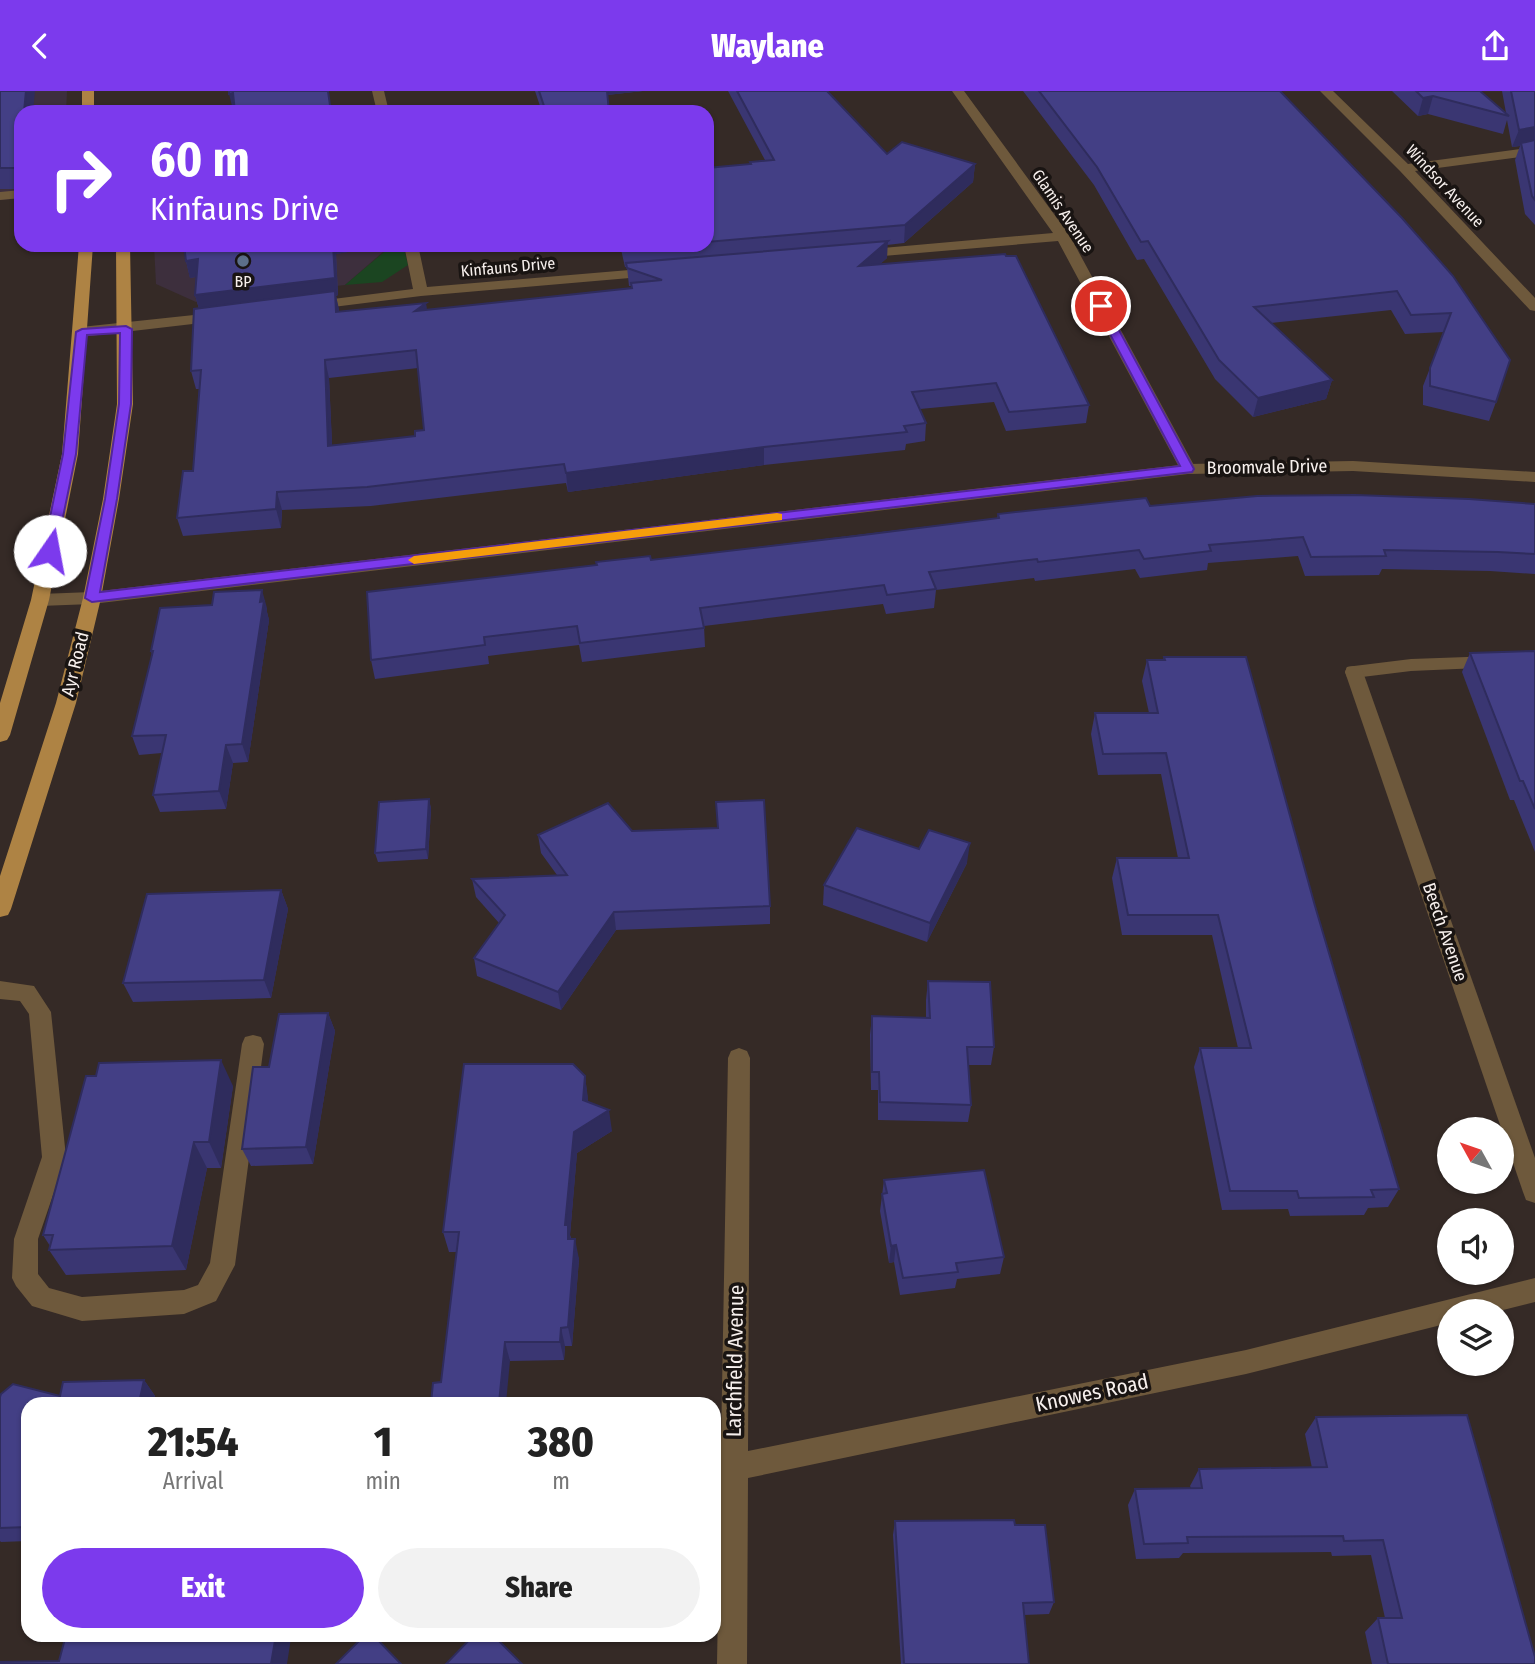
<!DOCTYPE html>
<html lang="en">
<head>
<meta charset="utf-8">
<style>
  :root { --surface:#fff; --page:#f2f2f2; --text:#222; --muted:#767676; --accent:#7c3aed }
  body { margin:0; font-family:"Fira Sans Condensed",sans-serif; background:var(--page); color:var(--text); height:100vh; display:flex; flex-direction:column; font-size:26px; white-space:nowrap }
  * { box-sizing:border-box; margin:0 }
  p { font-size:23px; color:var(--muted) }
  .icon { flex:none; width:38px; height:38px; fill:none; stroke:currentColor; stroke-width:2; stroke-linecap:round; stroke-linejoin:round }
  .map { position:relative; flex:1; overflow:hidden }
  .details { position:absolute; left:21px; top:1306px; width:700px; height:245px; display:flex; flex-direction:column; background:var(--surface); border-radius:21px; box-shadow:0 2px 5px #0004 }
  .details>* { flex:none }
  .top-card { position:absolute; left:14px; top:14px; width:700px; height:147px; border-radius:21px; box-shadow:0 2px 5px #0004; background:#7c3aed; color:#fff; overflow:hidden }
  .needle { width:46px; rotate:310deg }
  .controls { position:absolute; left:1437px; top:1026px; display:grid; gap:14px }
  .controls a { display:grid; place-items:center; width:77px; height:77px; border-radius:50%; background:var(--surface); box-shadow:0 2px 5px #0004; font-size:35px }
  .pin { position:absolute; display:grid; place-items:center; width:60px; height:60px; color:#fff; margin:-30px; border:4px solid #fff; border-radius:50%; box-shadow:0 2px 7px #0007 }
  .me { position:absolute; width:77px; margin:-38px; rotate:12deg; stroke-linejoin:round; filter:drop-shadow(0 0 5px #0008) }
  .turn { display:flex; align-items:center; gap:24px; height:147px; padding:0 21px; font-size:32px }
  .turn .icon { width:91px; height:91px; stroke-width:2.5 }
  .turn b { display:block; font-size:49px; line-height:60px }
  .eta { display:flex; justify-content:space-evenly; align-items:center; height:119px; text-align:center }
  .eta b { font-size:42px; font-weight:800; line-height:49px }
  .cta { display:flex; gap:14px; margin-top:auto; padding:14px 21px }
  .cta a { flex:1; height:80px; border-radius:42px; background:var(--accent); color:#fff; font-size:28px; font-weight:800; line-height:80px; text-align:center }
  .cta a+a { background:var(--page); color:var(--text) }
  header { display:flex; justify-content:space-between; align-items:center; height:91px; padding:0 21px; background:var(--accent); color:#fff; font-size:32px; font-weight:800 }
  .map>svg:first-child { display:block }
</style>
</head>
<body>
<header><svg class="icon" aria-label="back" viewBox="0 0 24 24"><path d="M15 5l-7 7 7 7"/></svg>Waylane<svg class="icon" aria-label="share" viewBox="0 0 24 24"><path d="M12 15V3M7 8l5-5 5 5M5 13v7h14v-7"/></svg></header>
<div class="map">
<svg width="1535" height="1573" viewBox="0 0 1535 1573">
  <rect width="100%" height="100%" fill="#352a26"/>
  <g fill="#3d2f3d">
    <polygon points="0,0 67,0 66,21 21,21 21,107 0,109"/>
    <polygon points="154,154 382,154 384,160 345,194 196,211 156,193"/>
  </g>
  <polygon fill="#1b4521" points="382,154 403,154 408,174 382,191 345,194 384,161"/>
  <g fill="none" stroke-linecap="round" stroke-linejoin="round">
    <g fill="#6e593c" fill-rule="evenodd">
      <polygon points="21,99 21,107 0,109 0,101"/>
      <polygon points="1495,565 1502,566 1504,571 1502,576 1411,580 1354,587 1347,586 1345,581 1347,576 1354,575 1411,568"/>
      <polygon points="0,890 34,895 51,921 66,1066 38,1148 38,1183 49,1197 82,1206 184,1199 198,1194 210,1172 242,953 245,946 253,944 261,946 264,953 235,1174 216,1210 184,1223 82,1230 32,1215 16,1195 12,1187 14,1148 42,1066 29,923 20,910 0,908"/>
    </g>
    <g fill="#6e593c" fill-rule="evenodd">
      <polygon points="372,0 384,0 389,21 377,21"/>
      <polygon points="952,0 964,0 1070,145 1196,378 1194,382 1188,383 1180,378 1058,150 860,167 853,163 860,159 1053,142"/>
      <polygon points="1320,0 1333,0 1408,73 1535,56 1535,64 1415,80 1535,207 1535,220 1530,219 1400,80"/>
      <polygon points="404,154 418,154 427,196 653,177 660,181 653,185 421,205 309,219 302,215 309,211 413,198"/>
      <polygon points="222,221 227,223 230,226 227,229 81,246 73,241 81,236"/>
      <polygon points="1354,575 1361,576 1363,581 1535,1067 1535,1112 1526,1109 1523,1101 1345,581 1347,576"/>
      <polygon points="739,957 747,960 750,967 748,1360 1246,1259 1535,1187 1535,1211 1499,1220 1449,1220 1449,1232 1246,1283 748,1387 747,1573 717,1573 728,967 731,960"/>
    </g>
    <polygon fill="#6e593c" fill-rule="evenodd" points="1353,370 1535,381 1535,391 1353,380 1188,383 92,513 40,515 31,509 40,503 92,501 1188,373"/>
    <g fill="#ae8344" fill-rule="evenodd">
      <rect x="82" y="0" width="12" height="21"/>
      <polygon points="79,154 93,154 78,363 49,509 10,644 7,649 0,651 0,612 31,509 62,363"/>
      <polygon points="116,154 130,154 133,313 119,408 101,507 76,612 11,818 8,824 0,826 0,785 56,612 83,507 103,408 117,313"/>
    </g>
  </g>
  <g fill="#3a3672" fill-rule="evenodd">
    <polygon points="0,0 21,21 21,98 0,98"/>
    <polygon points="535,0 643,0 607,4 609,21 542,21"/>
    <path d="M 728,0 L 827,0 L 887,63 L 975,73 L 973,91 L 904,152 L 887,154 L 887,167 L 880,173 L 1089,314 L 1086,332 L 1006,340 L 994,311 L 920,318 L 926,332 L 925,350 L 906,353 L 905,359 L 764,374 L 568,401 L 566,392 L 371,415 L 282,419 L 281,437 L 183,445 L 177,427 L 193,380 L 199,298 L 196,298 L 191,280 L 199,218 L 195,204 L 196,186 L 190,187 L 186,170 L 184,154 L 346,154 L 348,161 L 336,163 L 338,204 L 336,205 L 339,221 L 427,219 L 631,197 L 631,195 L 629,195 L 627,176 L 625,176 L 620,154 L 707,154 L 707,77 L 750,73 L 750,71 L 765,69 ZM 418,277 L 424,339 L 415,345 L 332,354 L 329,287 Z"/>
    <polygon points="1023,0 1280,0 1402,127 1496,311 1489,330 1423,314 1423,295 1444,241 1405,243 1391,219 1271,232 1332,289 1326,308 1253,326 1215,288 1144,168 1137,169 1094,94"/>
    <polygon points="1392,0 1480,0 1506,22 1502,0 1535,0 1535,134 1525,123 1515,69 1520,55 1512,56 1507,29 1503,43 1428,23 1418,25"/>
    <polygon points="511,154 530,154 524,159"/>
    <polygon points="1535,413 1535,483 1490,480 1382,478 1379,484 1305,485 1298,465 1208,472 1207,479 1140,487 1135,478 1035,490 1034,487 936,499 934,517 886,523 883,513 704,535 705,556 582,571 579,554 488,565 489,573 375,588 371,569 651,469 997,427 998,423 1150,415"/>
    <polygon points="267,517 267,521 269,529 248,671 233,672 226,718 160,721 153,704 162,662 139,664 132,645 152,564 151,560"/>
    <polygon points="1535,560 1535,761 1514,709 1510,709 1462,581 1470,562"/>
    <polygon points="1164,566 1315,815 1399,1098 1388,1116 1368,1117 1364,1124 1290,1125 1288,1118 1222,1119 1194,976 1200,957 1238,957 1212,844 1122,844 1112,787 1117,767 1178,767 1161,683 1098,684 1091,643 1095,622 1149,622 1142,590 1147,569 1163,569"/>
    <polygon points="429,708 431,718 428,768 378,771 375,762"/>
    <polygon points="632,740 770,815 770,833 616,839 561,919 477,885 474,867 499,832 476,806 472,788 557,784 541,762 538,744"/>
    <polygon points="919,758 967,772 927,851 823,814 824,794"/>
    <polygon points="281,799 288,818 271,907 133,911 123,892"/>
    <polygon points="928,890 994,956 991,974 968,974 971,1014 968,1031 878,1029 878,999 871,999 870,944 872,925 926,927 926,909"/>
    <polygon points="328,922 335,940 313,1073 251,1075 242,1058 269,976"/>
    <polygon points="585,985 588,1011 612,1040 577,1062 570,1144 579,1168 572,1255 565,1255 564,1269 510,1270 457,1161 449,1161 443,1141"/>
    <polygon points="233,995 221,1077 207,1077 186,1179 66,1184 49,1159 50,1155 43,1144"/>
    <polygon points="884,1089 1004,1166 1000,1183 957,1188 955,1197 900,1204 894,1171 889,1172 880,1120"/>
    <polygon points="144,1289 155,1305 153,1312 28,1312 28,1450 1,1451 0,1450 0,1306 60,1305"/>
    <polygon points="1316,1326 1535,1573 1372,1573 1365,1541 1378,1527 1385,1527 1371,1464 1332,1465 1331,1461 1183,1462 1179,1467 1136,1468 1128,1414 1135,1398 1191,1397 1190,1395 1199,1378 1312,1377 1305,1343"/>
    <polygon points="895,1430 1015,1434 1054,1511 1049,1523 1024,1524 1029,1573 901,1573 893,1444"/>
  </g>
  <g fill="#2f2c5d">
    <polygon points="26,0 35,0 33,21 24,21"/>
    <polygon points="607,0 643,0 607,4"/>
    <polygon points="233,2 237,19 233,19 229,3"/>
    <polygon points="1433,5 1428,23 1418,25 1423,7"/>
    <polygon points="1535,36 1535,53 1521,52 1520,55 1512,56 1519,39"/>
    <polygon points="21,48 21,86 18,77"/>
    <polygon points="975,73 973,91 904,152 905,134"/>
    <polygon points="888,150 887,167 858,193 859,175"/>
    <polygon points="333,154 346,154 348,161 336,163 338,204 336,205 339,218 340,239 200,221 195,204"/>
    <polygon points="524,154 530,154 524,159"/>
    <polygon points="198,168 202,185 190,187 186,170"/>
    <polygon points="426,212 429,230 415,220"/>
    <polygon points="325,269 329,287 333,373 328,355"/>
    <polygon points="1332,289 1326,308 1253,326 1258,307"/>
    <polygon points="764,356 764,374 568,401 566,382"/>
    <polygon points="277,401 282,419 281,437 276,418"/>
    <polygon points="262,499 267,517 267,521 269,529 248,671 242,653"/>
    <polygon points="226,654 233,672 226,718 219,700"/>
    <polygon points="429,708 431,718 428,768 426,758"/>
    <polygon points="970,752 967,772 927,851 930,832"/>
    <polygon points="281,799 288,818 271,907 264,889"/>
    <polygon points="614,821 616,839 561,919 558,901"/>
    <polygon points="328,922 335,940 313,1073 306,1056"/>
    <polygon points="221,969 233,995 221,1077 209,1051"/>
    <polygon points="585,985 588,1007 586,1030 583,1009"/>
    <polygon points="609,1019 612,1040 577,1062 570,1144 572,1154 571,1168 565,1134 574,1041"/>
    <polygon points="194,1051 207,1077 186,1179 172,1155"/>
    <polygon points="575,1148 579,1168 572,1255 568,1236"/>
    <polygon points="896,1154 894,1171 889,1172 891,1155"/>
    <polygon points="561,1237 565,1255 564,1269 560,1251"/>
    <polygon points="505,1251 510,1270 506,1312 499,1312"/>
    <polygon points="144,1289 155,1305 153,1312 139,1312"/>
    <polygon points="276,1544 288,1544 291,1547 287,1573 271,1573"/>
  </g>
  <g fill="#433f85" stroke="#2f2c5d" stroke-width="2" fill-rule="evenodd">
    <polygon points="0,0 26,0 24,21 21,21 21,48 18,77 0,77"/>
    <polygon points="229,0 328,0 331,21 235,21 233,2 229,3"/>
    <polygon points="539,0 607,0 609,21 546,21"/>
    <polygon points="737,0 827,0 887,63 902,51 975,73 905,134 707,151 707,77 751,73 750,71 774,69"/>
    <polygon points="1039,0 1280,0 1402,127 1453,185 1510,269 1496,311 1430,295 1430,277 1451,222 1411,224 1397,200 1254,216 1332,289 1258,307 1219,269 1148,150 1141,151 1097,76"/>
    <polygon points="1416,0 1480,0 1509,25 1433,5 1423,7"/>
    <polygon points="1511,0 1535,0 1535,36 1519,39"/>
    <polygon points="1535,49 1535,109 1532,105 1521,52"/>
    <path d="M 888,150 L 859,175 L 1005,163 L 1006,165 L 1016,165 L 1089,314 L 1009,321 L 996,292 L 912,301 L 926,332 L 904,335 L 907,341 L 764,356 L 566,382 L 564,373 L 367,396 L 277,401 L 276,418 L 177,427 L 183,380 L 193,380 L 201,279 L 191,280 L 194,218 L 335,200 L 336,221 L 426,212 L 415,220 L 632,197 L 631,192 L 662,189 L 627,177 L 626,172 ZM 416,259 L 424,339 L 415,340 L 415,345 L 328,355 L 325,269 Z"/>
    <polygon points="184,154 333,154 335,187 195,204 198,168 186,170"/>
    <polygon points="623,154 675,154 623,158"/>
    <polygon points="1355,404 1469,408 1535,413 1535,463 1498,461 1384,459 1386,465 1311,466 1303,446 1209,454 1211,460 1144,468 1139,459 1038,471 1037,468 929,481 936,498 887,504 884,494 700,517 704,537 580,552 577,535 484,546 485,554 371,569 367,501 597,474 596,471 650,465 651,469 855,445 999,427 998,423 1146,407 1150,415 1257,405"/>
    <polygon points="262,499 260,511 264,510 242,653 226,654 219,700 153,704 166,644 132,645 153,560 151,560 160,517 212,514 214,501"/>
    <polygon points="1535,560 1535,718 1523,690 1520,690 1470,562"/>
    <polygon points="1164,566 1246,566 1315,815 1399,1098 1371,1099 1374,1106 1299,1107 1297,1100 1230,1100 1200,957 1251,957 1218,824 1128,824 1117,767 1189,767 1166,662 1103,663 1095,622 1158,622 1147,569 1165,569"/>
    <polygon points="429,708 426,758 375,762 379,711"/>
    <polygon points="764,709 770,815 614,821 558,901 474,867 505,824 472,788 567,784 538,744 608,712 632,740 718,737 716,711"/>
    <polygon points="857,737 919,758 929,739 970,752 930,832 824,794"/>
    <polygon points="281,799 264,889 123,892 147,803"/>
    <polygon points="928,890 990,891 994,956 967,956 971,1014 880,1011 879,981 872,981 872,925 930,927"/>
    <polygon points="328,922 306,1056 242,1058 253,976 269,976 279,923"/>
    <polygon points="221,969 209,1051 194,1051 172,1155 49,1159 53,1144 43,1144 86,985 96,985 99,972"/>
    <polygon points="464,973 573,973 585,985 583,1009 609,1019 574,1041 565,1134 568,1134 568,1148 575,1148 568,1236 561,1237 560,1251 505,1251 499,1312 431,1312 433,1292 441,1291 459,1141 443,1141"/>
    <polygon points="984,1079 1004,1166 956,1172 958,1181 903,1187 896,1154 891,1155 882,1103 887,1102 884,1089"/>
    <polygon points="144,1289 139,1312 28,1312 28,1436 0,1437 0,1306 1,1303 13,1293 60,1305 63,1291"/>
    <polygon points="1467,1324 1535,1566 1535,1573 1388,1573 1378,1527 1402,1527 1383,1449 1344,1450 1343,1445 1187,1446 1188,1452 1144,1453 1135,1398 1202,1397 1199,1378 1327,1376 1316,1326"/>
    <polygon points="1014,1429 1015,1434 1045,1434 1054,1511 1023,1512 1029,1573 904,1573 895,1430"/>
    <polygon points="66,1544 276,1544 271,1573 0,1573 0,1571 59,1570"/>
    <polygon points="365,1544 373,1544 401,1573 336,1573"/>
    <polygon points="474,1544 493,1544 522,1573 446,1573"/>
  </g>
  <polygon fill="#7c3aed" stroke="#51269a" stroke-width="2" points="1101,212 1106,215 1194,378 1192,381 92,511 85,507 105,408 119,313 120,242 87,244 76,363 56,460 50,465 43,460 63,363 76,241 82,238 126,235 132,238 131,313 117,408 100,501 1180,375 1095,215"/>
  <polygon fill="#f59e0b" points="777,422 782,423 782,429 414,473 408,469 414,465"/>
  <circle fill="#5c6f8a" stroke="#191412" stroke-width="2.5" cx="243" cy="170" r="7"/>
  <g text-anchor="middle" dominant-baseline="central" stroke-width="7" stroke-linejoin="round" paint-order="stroke">
    <g font-size="16" fill="#f7f0ed" stroke="#191412">
      <text transform="translate(1445 95) rotate(47)">Windsor Avenue</text>
      <text transform="translate(1063 120) rotate(56)">Glamis Avenue</text>
      <text transform="translate(508 176) rotate(-5)">Kinfauns Drive</text>
    </g>
    <g font-size="16" fill="#f7f0ed" stroke="#191412">
      <text x="243" y="190">BP</text>
    </g>
    <g font-size="18" fill="#f7f0ed" stroke="#191412">
      <text transform="translate(1267 376) rotate(-1)">Broomvale Drive</text>
      <text transform="translate(75 573) rotate(-76)">Ayr Road</text>
      <text transform="translate(1445 841) rotate(71)">Beech Avenue</text>
    </g>
    <g font-size="21" fill="#f7f0ed" stroke="#191412">
      <text transform="translate(735 1270) rotate(-89)">Larchfield Avenue</text>
      <text transform="translate(1092 1302) rotate(-12)">Knowes Road</text>
    </g>
  </g>
</svg>
<div class="controls">
<a><svg class="needle" viewBox="-14 -14 28 28"><path d="M0-13l5 13h-10z" fill="#e53935"/><path d="M0 13l5-13h-10z" fill="#767676"/></svg></a>
<a><svg class="icon" aria-label="sound" viewBox="0 0 24 24"><path d="M4 9h4l5-4v14l-5-4H4zM17 9q2 3 0 6"/></svg></a>
<a><svg class="icon" aria-label="layers" viewBox="0 0 24 24"><path d="M12 4l9 5-9 5-9-5zM3 14l9 5 9-5"/></svg></a>
</div>
<div class="pin" style="left:1101px;top:215px;background:#d93025"><svg class="icon" aria-label="arrive" viewBox="0 0 24 24"><path d="M6 21V4h12l-3 4 3 4H6"/></svg></div>
<svg class="me" style="left:50px;top:460px" viewBox="-20 -20 40 40"><circle r="19" fill="#fff"/><path d="M0-13L10 11 0 6-10 11z" fill="#7c3aed"/></svg>
<div class="top-card">
<div class="turn"><svg class="icon" aria-label="right" viewBox="0 0 24 24"><path d="M7 20v-9h11M14 6l5 5-5 5"/></svg><div><b>60 m</b>Kinfauns Drive</div></div>
</div>
<section class="details">
<div class="eta">
<div><b>21:54</b><p>Arrival</p></div>
<div><b>1</b><p>min</p></div>
<div><b>380</b><p>m</p></div>
</div>
<div class="cta"><a>Exit</a><a>Share</a></div>
</section>
</div>
</body>
</html>
